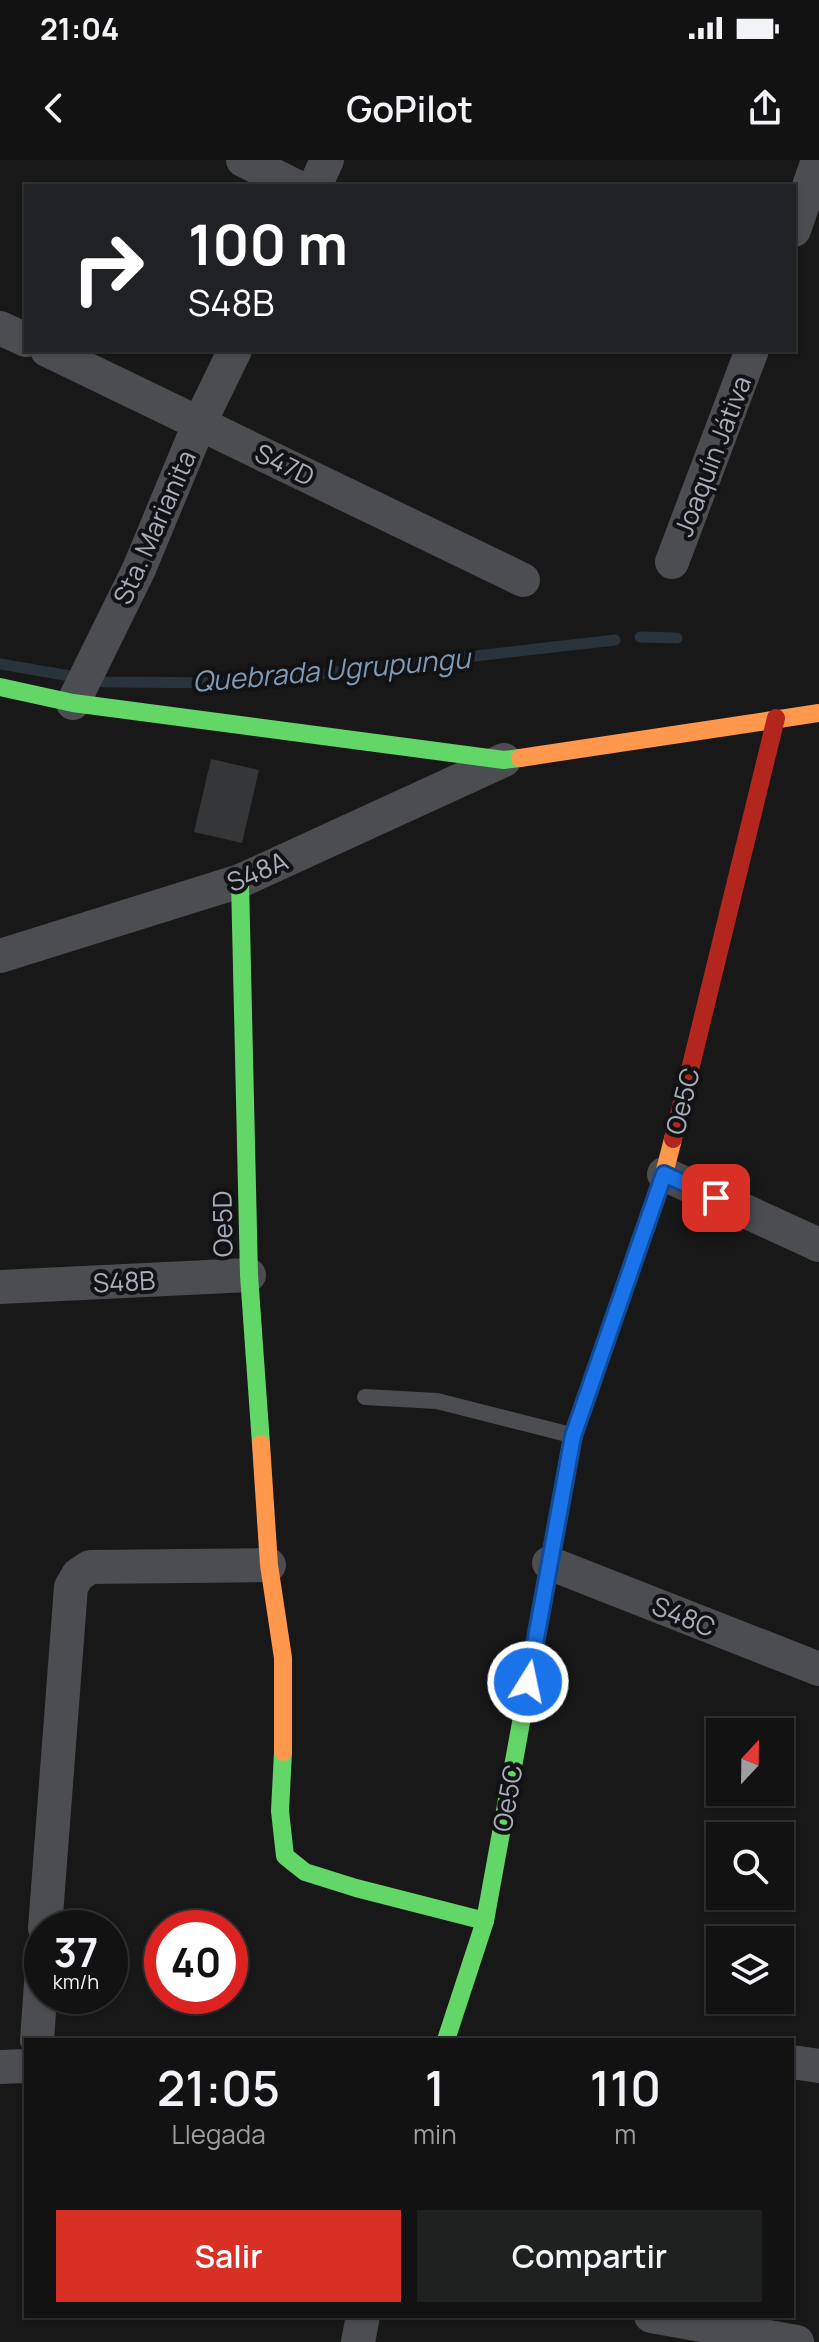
<!DOCTYPE html>
<html lang="es">
<head>
<meta charset="utf-8">
<style>
  :root { --surface:#121212; --page:#1f2020; --text:#f1f3f6; --muted:#9c9e9f; --line:#313232; --accent:#d93025 }
  body { margin:0; font-family:Manrope,sans-serif; background:var(--page); color:var(--text); height:100vh; display:flex; flex-direction:column; font-size:30px; white-space:nowrap }
  * { box-sizing:border-box; margin:0 }
  p { font-size:26px; color:var(--muted) }
  .icon { flex:none; width:44px; height:44px; fill:none; stroke:currentColor; stroke-width:2; stroke-linecap:round; stroke-linejoin:round }
  .map { position:relative; flex:1; overflow:hidden }
  .details { position:absolute; left:24px; top:1878px; width:770px; height:280px; display:flex; flex-direction:column; background:var(--surface); border-radius:0px; box-shadow:0 2px 6px #0004,0 0 0 2px var(--line) }
  .details>* { flex:none }
  .banner { position:absolute; left:24px; top:24px; width:772px; height:168px; border-radius:0px; box-shadow:0 2px 6px #0004,0 0 0 2px var(--line); background:#202124; color:#fff; overflow:hidden }
  .needle { width:52px; rotate:22deg }
  .buttons { position:absolute; left:706px; top:1558px; display:grid; gap:16px }
  .buttons a { display:grid; place-items:center; width:88px; height:88px; border-radius:0px; background:var(--surface); box-shadow:0 2px 6px #0004,0 0 0 2px var(--line); font-size:40px }
  .speed { position:absolute; left:24px; top:1750px; display:flex; gap:16px; font-size:40px; font-weight:700; text-align:center }
  .speed>* { display:grid; place-content:center; width:104px; height:104px; border-radius:50%; background:var(--surface); box-shadow:0 2px 6px #0004,0 0 0 2px var(--line); line-height:1 }
  .speed small { font-size:20px; font-weight:400 }
  .speed .limit { border:12px solid #d22; background:#fff; color:#111 }
  .pin { position:absolute; display:grid; place-items:center; width:68px; height:68px; color:#fff; margin:-34px; border-radius:16px; box-shadow:0 4px 12px #0006 }
  .me { position:absolute; width:88px; margin:-44px; rotate:10deg; stroke-linejoin:round; filter:drop-shadow(0 0 6px #0008) }
  .turn { display:flex; align-items:center; gap:28px; height:168px; padding:0 32px; font-size:36px }
  .turn .icon { width:104px; height:104px; stroke-width:2.5 }
  .turn b { display:block; font-size:56px; line-height:68px }
  .eta { display:flex; justify-content:space-evenly; align-items:center; height:136px; text-align:center }
  .eta b { font-size:48px; font-weight:600; line-height:56px }
  .cta { display:flex; gap:16px; margin-top:auto; padding:16px 32px }
  .cta a { flex:1; height:92px; border-radius:0px; background:var(--accent); color:#fff; font-size:32px; font-weight:600; line-height:92px; text-align:center }
  .cta a+a { background:var(--page); color:var(--text) }
  .status { display:flex; justify-content:space-between; align-items:center; height:56px; padding:0 40px; background:var(--surface); direction:ltr }
  .status svg { height:22px; fill:currentColor }
  header { display:flex; justify-content:space-between; align-items:center; height:104px; padding:0 32px; background:var(--surface); font-size:36px; font-weight:600 }
  .map>svg:first-child { display:block }
</style>
</head>
<body>
<div class="status"><b>21:04</b><svg viewBox="0 0 49 12"><path d="M0 12V9h3v3zM5 12V6h3v6zM10 12V3h3v9zM15 12V0h3v12zM26 1h20v11H26zM47 4h2v5h-2z"/></svg></div>
<header><svg class="icon" aria-label="back" viewBox="0 0 24 24"><path d="M15 5l-7 7 7 7"/></svg>GoPilot<svg class="icon" aria-label="share" viewBox="0 0 24 24"><path d="M12 15V3M7 8l5-5 5 5M5 13v7h14v-7"/></svg></header>
<div class="map">
<svg width="819" height="2182" viewBox="0 0 819 2182">
  <rect width="100%" height="100%" fill="#181818"/>
  <g fill="none" stroke-linecap="round" stroke-linejoin="round">
    <g stroke="#2a323a" stroke-width="11">
      <polyline points="640,477 677,478"/>
      <polyline points="0,504 105,522 239,523 615,480"/>
    </g>
  </g>
  <polygon fill="#353638" points="211,599 259,610 242,683 194,672"/>
  <g fill="none" stroke-linecap="round" stroke-linejoin="round">
    <polyline stroke="#4b4d51" stroke-width="16" points="365,1237 437,1241 571,1275"/>
    <g stroke="#4b4d51" stroke-width="34">
      <polyline points="243,0 295,26"/>
      <polyline points="315,26 327,0"/>
      <polyline points="794,70 818,0"/>
      <polyline points="0,168 26,180"/>
      <polyline points="47,190 523,420"/>
      <polyline points="672,402 752,190"/>
      <polyline points="73,543 139,409 200,262 235,190"/>
      <polyline points="0,796 240,721 504,600"/>
      <polyline points="664,1014 819,1085"/>
      <polyline points="0,1127 249,1115"/>
      <polyline points="549,1403 819,1509"/>
      <polyline points="45,1768 71,1427 78,1415 90,1407 269,1405"/>
      <polyline points="37,1880 42,1810"/>
      <polyline points="792,1902 819,1906"/>
      <polyline points="0,1907 26,1906"/>
      <polyline points="651,2156 797,2182"/>
      <polyline points="358,2182 363,2156"/>
    </g>
    <g stroke="#63d668" stroke-width="18">
      <polyline points="0,527 73,543 504,600 520,598"/>
      <polyline points="240,721 249,1115 261,1284"/>
      <polyline points="283,1592 280,1651 285,1696 305,1712 356,1728 485,1761"/>
      <polyline points="446,1880 485,1761 573,1276 581,1254"/>
    </g>
    <g stroke="#ff974d" stroke-width="18">
      <polyline points="520,598 819,553"/>
      <polyline points="581,1254 664,1014 673,979"/>
      <polyline points="261,1284 269,1405 283,1498 283,1592"/>
    </g>
    <polyline stroke="#b3261e" stroke-width="18" points="673,979 776,558"/>
  </g>
  <g fill="none" stroke-linecap="round" stroke-linejoin="round">
    <defs>
      <polyline id="route" points="528,1522 573,1276 664,1014 716,1038"/>
    </defs>
    <use href="#route" stroke="#114b97" stroke-width="20"/>
    <use href="#route" stroke="#1a73e8" stroke-width="14"/>
  </g>
  <g text-anchor="middle" dominant-baseline="central" stroke-width="8" stroke-linejoin="round" paint-order="stroke">
    <g font-size="26" fill="#a8adb9" stroke="#121214">
      <text transform="translate(712 296) rotate(-69)">Joaquín Játiva</text>
      <text transform="translate(285 304) rotate(26)">S47D</text>
      <text transform="translate(154 367) rotate(-66)">Sta. Marianita</text>
      <text transform="translate(257 711) rotate(-23)">S48A</text>
      <text transform="translate(682 941) rotate(-76)">Oe5C</text>
      <text transform="translate(222 1064) rotate(-91)">Oe5D</text>
      <text transform="translate(124 1121) rotate(-3)">S48B</text>
      <text transform="translate(684 1456) rotate(22)">S48C</text>
      <text transform="translate(507 1638) rotate(-80)">Oe5C</text>
    </g>
    <g font-size="28" font-style="italic" fill="#7e9ab5" stroke="#121214">
      <text transform="translate(331 509) rotate(-5)">Quebrada Ugrupungu</text>
    </g>
  </g>
</svg>
<div class="buttons">
<a><svg class="needle" viewBox="-14 -14 28 28"><path d="M0-13l5 13h-10z" fill="#e53935"/><path d="M0 13l5-13h-10z" fill="#9c9e9f"/></svg></a>
<a><svg class="icon" aria-label="search" viewBox="0 0 24 24"><circle cx="10" cy="10" r="6"/><path d="M15 15l6 6"/></svg></a>
<a><svg class="icon" aria-label="layers" viewBox="0 0 24 24"><path d="M12 4l9 5-9 5-9-5zM3 14l9 5 9-5"/></svg></a>
</div>
<div class="speed"><div>37<small>km/h</small></div><div class="limit">40</div></div>
<div class="pin" style="left:716px;top:1038px;background:#d93025"><svg class="icon" aria-label="arrive" viewBox="0 0 24 24"><path d="M6 21V4h12l-3 4 3 4H6"/></svg></div>
<svg class="me" style="left:528px;top:1522px" viewBox="-20 -20 40 40"><circle r="17" fill="#1a73e8" stroke="#fff" stroke-width="3"/><path d="M0-11L8 9 0 5-8 9z" fill="#fff"/></svg>
<div class="banner">
<div class="turn"><svg class="icon" aria-label="right" viewBox="0 0 24 24"><path d="M7 20v-9h11M14 6l5 5-5 5"/></svg><div><b>100 m</b>S48B</div></div>
</div>
<section class="details">
<div class="eta">
<div><b>21:05</b><p>Llegada</p></div>
<div><b>1</b><p>min</p></div>
<div><b>110</b><p>m</p></div>
</div>
<div class="cta"><a>Salir</a><a>Compartir</a></div>
</section>
</div>
</body>
</html>
